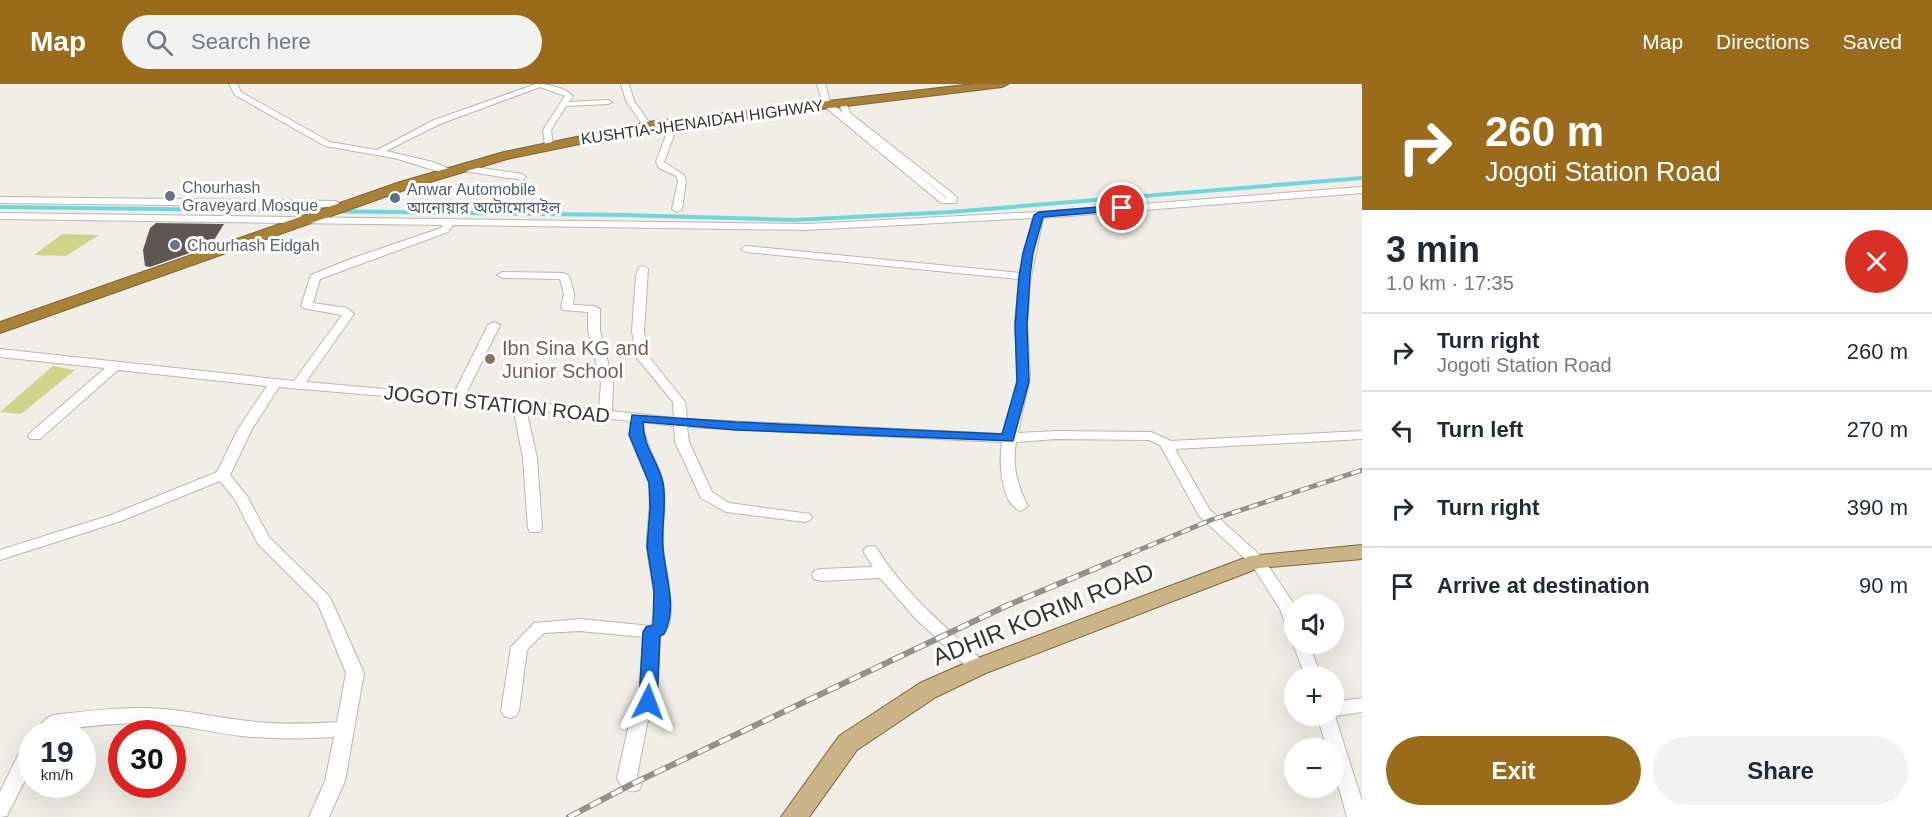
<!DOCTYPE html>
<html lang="en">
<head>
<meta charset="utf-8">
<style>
  :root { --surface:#fff; --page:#f2f2f3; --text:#1f2937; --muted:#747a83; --line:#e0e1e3; --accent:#996b1b }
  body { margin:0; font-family:Helvetica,"Noto Sans Bengali",sans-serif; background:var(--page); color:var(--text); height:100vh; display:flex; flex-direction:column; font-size:22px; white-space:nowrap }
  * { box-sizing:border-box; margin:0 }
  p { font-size:20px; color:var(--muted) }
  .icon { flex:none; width:33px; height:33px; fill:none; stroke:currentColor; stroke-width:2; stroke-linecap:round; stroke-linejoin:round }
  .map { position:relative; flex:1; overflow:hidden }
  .sheet { display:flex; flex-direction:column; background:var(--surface); width:570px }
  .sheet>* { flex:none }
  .banner { background:#996b1b; color:#fff; overflow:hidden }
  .fabs { position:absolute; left:1284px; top:510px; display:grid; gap:12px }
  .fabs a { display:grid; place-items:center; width:60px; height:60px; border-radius:50%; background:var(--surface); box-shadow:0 6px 24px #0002; font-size:30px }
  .speed { position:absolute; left:18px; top:636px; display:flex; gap:12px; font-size:30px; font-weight:700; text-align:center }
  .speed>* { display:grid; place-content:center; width:78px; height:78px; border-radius:50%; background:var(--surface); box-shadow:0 6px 24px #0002; line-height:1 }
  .speed small { font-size:15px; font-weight:400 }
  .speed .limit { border:9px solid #d22; background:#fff; color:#111 }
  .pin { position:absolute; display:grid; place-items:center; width:51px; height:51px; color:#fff; margin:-26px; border:3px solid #fff; border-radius:50%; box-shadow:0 2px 6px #0007 }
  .me { position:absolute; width:66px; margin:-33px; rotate:3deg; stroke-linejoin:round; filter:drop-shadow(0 0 4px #0008) }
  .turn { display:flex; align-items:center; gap:21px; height:126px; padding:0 24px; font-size:27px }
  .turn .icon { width:78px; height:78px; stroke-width:2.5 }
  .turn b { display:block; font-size:42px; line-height:51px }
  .round { display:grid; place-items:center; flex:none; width:63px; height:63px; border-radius:32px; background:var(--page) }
  .summary { display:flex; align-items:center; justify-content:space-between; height:102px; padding:0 24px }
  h1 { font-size:36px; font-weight:700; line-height:45px }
  .button { display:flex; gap:12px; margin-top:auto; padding:12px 24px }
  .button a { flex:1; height:69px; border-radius:36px; background:var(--accent); color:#fff; font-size:24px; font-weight:700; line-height:69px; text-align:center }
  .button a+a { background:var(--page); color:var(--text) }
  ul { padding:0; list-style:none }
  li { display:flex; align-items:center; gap:18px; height:78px; padding:0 24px; border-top:2px solid var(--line) }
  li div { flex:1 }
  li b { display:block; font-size:22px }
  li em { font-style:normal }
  header { display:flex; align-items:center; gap:36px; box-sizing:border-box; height:84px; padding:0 30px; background:var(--accent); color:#fff }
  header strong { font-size:28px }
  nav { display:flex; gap:33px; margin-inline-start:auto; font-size:21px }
  .search { width:420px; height:54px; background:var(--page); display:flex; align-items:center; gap:15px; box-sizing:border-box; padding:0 21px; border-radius:33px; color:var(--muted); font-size:22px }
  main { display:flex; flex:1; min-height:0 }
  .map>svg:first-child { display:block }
</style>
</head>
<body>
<header>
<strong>Map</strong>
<div class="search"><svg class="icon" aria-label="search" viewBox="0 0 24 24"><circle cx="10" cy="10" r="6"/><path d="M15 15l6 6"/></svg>Search here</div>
<nav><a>Map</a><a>Directions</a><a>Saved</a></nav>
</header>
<main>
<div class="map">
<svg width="1362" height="733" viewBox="0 0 1362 733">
  <rect width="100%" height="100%" fill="#f0eee6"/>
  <g fill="#ced48a">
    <polygon points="62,150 99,151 66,172 34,171"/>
    <polygon points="53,282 75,286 21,330 0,328"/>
  </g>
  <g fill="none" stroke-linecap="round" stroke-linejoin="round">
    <polygon fill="#6fd5e0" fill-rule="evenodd" points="1362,92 1362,96 951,130 795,138 624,133 0,125 0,121 624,129 795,134 951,126"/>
  </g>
  <polygon fill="#5d5653" points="156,139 224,140 214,156 198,166 150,183 145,182 143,166 150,144"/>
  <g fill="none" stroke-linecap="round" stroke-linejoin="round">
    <defs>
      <g id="minor">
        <path d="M 229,0 L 237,0 L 241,8 L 330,58 L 377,66 L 434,36 L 536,0 C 548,0 564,3 573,12 L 569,18 L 608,16 L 612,18 L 608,20 L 566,22 L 551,46 L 553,61 L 549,63 L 545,61 L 543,46 L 565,12 L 540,3 L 440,40 L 386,67 L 433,78 L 450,85 L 450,89 L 447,90 L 394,74 L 325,62 L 235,11 Z"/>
        <polygon points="621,0 629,0 634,17 652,42 651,44 645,44 626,17"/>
        <path d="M 817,0 L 825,0 L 830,18 L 843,29 L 838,18 L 845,16 L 850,29 L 957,113 L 956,119 L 941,119 L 824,22 ZM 904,79 L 947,114 L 946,114 Z"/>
        <polygon points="675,36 679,38 664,78 684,91 686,97 682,125 677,128 672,125 678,97 676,92 659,84 656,78 671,38"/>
        <polygon points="461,81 522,90 526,93 522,96 458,86 458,82"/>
        <path d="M 1362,103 L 1362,109 L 1043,134 L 1030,198 L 1027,239 L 1030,292 L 1018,349 L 1056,347 L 1151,348 L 1171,357 L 1362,347 L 1362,355 L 1175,365 L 1210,426 L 1262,473 L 1294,520 L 1294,549 L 1288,547 L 1280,525 L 1252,481 L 1199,432 L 1160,361 L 1149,356 L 1056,355 L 1016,358 C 1012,382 1017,401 1028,422 L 1021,427 C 1000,421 999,375 1002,358 L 687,343 L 689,358 L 712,408 L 729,419 L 810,430 L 812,433 L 810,436 L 805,438 L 726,428 L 701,414 L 675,358 L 674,342 L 643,338 C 644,361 659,378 663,399 C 667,421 661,442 663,464 C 664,483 682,542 660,552 L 657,618 L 647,640 L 637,692 L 642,700 L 639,706 C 627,710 622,704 617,694 L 629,640 L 639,618 L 643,553 L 580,547 L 544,549 L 527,566 L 519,627 L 516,632 L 510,634 L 504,632 L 501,627 L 511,563 L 534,539 L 580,535 L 651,542 C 660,517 649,489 647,463 C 646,442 653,420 649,398 C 644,377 631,360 630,337 L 526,325 L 537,374 L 542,444 L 540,448 L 530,448 L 528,444 L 523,374 L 513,323 L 279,303 L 252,345 L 230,391 L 247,412 L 269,453 L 330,513 L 364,589 L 345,697 L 329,733 L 309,733 L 325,697 L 334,653 C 303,655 272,655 241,652 C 215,649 190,642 164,640 C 128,637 93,642 58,646 L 54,650 L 32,650 L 47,634 L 53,631 C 90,627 126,622 163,625 C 189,627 214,633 240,636 C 273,641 305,640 337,638 L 346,589 L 318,520 L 258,460 L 234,414 L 220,397 L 121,437 L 0,476 L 0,466 L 111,431 L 217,388 L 238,345 L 267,302 L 118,286 L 40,355 L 30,355 L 28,352 L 30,349 L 105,284 L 0,273 L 0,265 L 294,297 L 342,231 L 303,224 L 301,222 L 311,191 L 353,174 L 441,144 L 443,141 L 0,135 L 0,129 L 807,140 L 1039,128 ZM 1033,134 L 1020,189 L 746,162 L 741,165 L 746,168 L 1019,195 L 1015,239 L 1018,292 L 1004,350 L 687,335 L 685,318 L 649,273 L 644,247 L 648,185 L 643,182 L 639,183 L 636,191 L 632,247 L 637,274 L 673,318 L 674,334 L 612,327 L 613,299 L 600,246 L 600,225 L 594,222 L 573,221 L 574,210 L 569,192 L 564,189 L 502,188 L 497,191 L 502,194 L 560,195 L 564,210 L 561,224 L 563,226 L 588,228 L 588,246 L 601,299 L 599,325 L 465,312 L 500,241 L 494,238 L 488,241 L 453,311 L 306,298 L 354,230 L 347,224 L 313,219 L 320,195 L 448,148 L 453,141 L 807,146 Z"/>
        <polygon points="0,113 336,117 341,120 336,123 0,119"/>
        <path d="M 871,462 L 876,463 C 904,509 945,542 984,578 L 987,583 L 984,588 L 978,590 L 972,588 L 914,533 L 880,494 L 820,497 L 814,495 L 812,491 L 814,487 L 820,485 L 873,483 L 863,467 L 866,463 Z"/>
        <polygon points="1294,556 1294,560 1309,560 1321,592 1305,592 1293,560"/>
        <polygon points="1362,614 1362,628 1335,632 1362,717 1362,733 1347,733 1334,687 1334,664 1327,664 1317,632 1334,632 1334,618"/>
        <polygon points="32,655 32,682 7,732 0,733 0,708 25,657"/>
      </g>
      <polygon id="major" points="1362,461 1362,475 1259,484 986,589 936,613 857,666 809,733 781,733 839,652 920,599 970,577 1250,472"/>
      <polygon id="highway" points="973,0 1008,0 1002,3 648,46 507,75 410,104 0,249 0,238 400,98 504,68 648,38"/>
    </defs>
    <use href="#minor" stroke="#b9b7b0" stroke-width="2"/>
    <use href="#major" stroke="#7e6635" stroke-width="2"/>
    <use href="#highway" stroke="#7e6635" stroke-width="2"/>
    <use href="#minor" fill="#fff" fill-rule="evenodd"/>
    <use href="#major" fill="#cab387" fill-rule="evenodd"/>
    <use href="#highway" fill="#a68137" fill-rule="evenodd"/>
    <defs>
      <polyline id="rail-far1" points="1115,476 1211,436 1362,386"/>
      <polyline id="rail" points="569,733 632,700 1006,522 1118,475"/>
    </defs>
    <use href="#rail-far1" stroke="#92918b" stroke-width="5"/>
    <use href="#rail" stroke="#92918b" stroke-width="6"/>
    <use href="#rail-far1" stroke="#fff" stroke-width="3" stroke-dasharray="9" stroke-linecap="butt"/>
    <use href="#rail" stroke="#fff" stroke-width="4" stroke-dasharray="12" stroke-linecap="butt"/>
  </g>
  <path fill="#1a73e8" stroke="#114b97" stroke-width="1.5" d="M 1122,121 L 1127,124 L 1125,126 L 1043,133 L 1033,169 L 1030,192 L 1027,242 L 1029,298 L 1013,357 L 736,346 L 643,338 C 643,364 658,376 663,399 C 667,420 661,442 663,464 C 665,491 678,525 664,550 L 660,552 L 657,618 L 655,623 L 648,625 L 642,623 L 639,618 L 643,548 L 646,543 L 653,541 L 654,507 L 647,463 L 650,424 L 649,399 L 629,351 L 632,331 L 736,338 L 1002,350 L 1017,298 L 1015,242 L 1019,192 L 1023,169 L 1034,131 L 1039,128 Z"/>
  <g fill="#6b7280" stroke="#fff" stroke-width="2">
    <circle cx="170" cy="112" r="6"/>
    <circle cx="175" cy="161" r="6"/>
  </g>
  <circle fill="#5c6f8a" stroke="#fff" stroke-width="2" cx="395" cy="114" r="6"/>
  <circle fill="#8d6e63" stroke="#fff" stroke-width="2" cx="490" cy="275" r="6"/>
  <g text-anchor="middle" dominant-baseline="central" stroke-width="6" stroke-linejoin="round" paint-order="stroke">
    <g font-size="16" fill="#343431" stroke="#fff">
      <text transform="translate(702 38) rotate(-8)">KUSHTIA-JHENAIDAH HIGHWAY</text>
    </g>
    <g font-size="16" fill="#5b616d" stroke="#fff" text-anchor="start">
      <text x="182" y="103">Chourhash<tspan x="182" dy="18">Graveyard Mosque</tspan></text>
      <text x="187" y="161">Chourhash Eidgah</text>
    </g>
    <g font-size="16" fill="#4e5e75" stroke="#fff" text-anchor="start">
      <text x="407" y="105">Anwar Automobile<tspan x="407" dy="18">আনোয়ার অটোমোবাইল</tspan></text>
    </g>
    <g font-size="20" fill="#785e54" stroke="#fff" text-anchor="start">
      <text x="502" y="264">Ibn Sina KG and<tspan x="502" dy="23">Junior School</tspan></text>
    </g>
    <g font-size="20" fill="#343431" stroke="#fff">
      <text transform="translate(497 320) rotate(6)">JOGOTI STATION ROAD</text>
    </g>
    <g font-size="24" fill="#343431" stroke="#fff">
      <text transform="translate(1043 530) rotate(-22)">ADHIR KORIM ROAD</text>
    </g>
  </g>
</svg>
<div class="fabs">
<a><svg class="icon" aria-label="sound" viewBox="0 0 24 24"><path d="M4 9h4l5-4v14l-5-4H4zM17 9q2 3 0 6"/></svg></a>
<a>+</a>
<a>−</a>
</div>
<div class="speed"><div>19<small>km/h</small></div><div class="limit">30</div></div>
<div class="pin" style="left:1122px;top:124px;background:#d93025"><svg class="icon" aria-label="arrive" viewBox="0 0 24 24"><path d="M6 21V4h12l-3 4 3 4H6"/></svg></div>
<svg class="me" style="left:648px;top:618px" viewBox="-20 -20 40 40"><path d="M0-17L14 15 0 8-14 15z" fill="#1a73e8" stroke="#fff" stroke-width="4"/></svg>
</div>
<section class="sheet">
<div class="banner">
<div class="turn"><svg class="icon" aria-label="right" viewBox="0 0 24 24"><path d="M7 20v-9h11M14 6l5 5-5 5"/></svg><div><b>260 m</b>Jogoti Station Road</div></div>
</div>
<div class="summary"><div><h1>3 min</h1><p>1.0 km · 17:35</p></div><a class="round" style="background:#d93025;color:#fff"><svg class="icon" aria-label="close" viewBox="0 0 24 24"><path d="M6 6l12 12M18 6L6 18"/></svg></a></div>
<ul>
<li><svg class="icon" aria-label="right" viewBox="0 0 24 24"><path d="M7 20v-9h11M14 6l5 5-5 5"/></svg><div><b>Turn right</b><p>Jogoti Station Road</p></div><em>260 m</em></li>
<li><svg class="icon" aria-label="left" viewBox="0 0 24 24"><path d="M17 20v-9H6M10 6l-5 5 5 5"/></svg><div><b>Turn left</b></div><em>270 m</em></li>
<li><svg class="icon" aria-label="right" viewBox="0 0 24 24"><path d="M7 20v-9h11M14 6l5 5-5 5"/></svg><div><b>Turn right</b></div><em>390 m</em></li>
<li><svg class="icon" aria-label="arrive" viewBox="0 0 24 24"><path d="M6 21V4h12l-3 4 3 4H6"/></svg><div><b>Arrive at destination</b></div><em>90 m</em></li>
</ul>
<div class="button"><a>Exit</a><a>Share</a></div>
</section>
</main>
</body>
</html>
